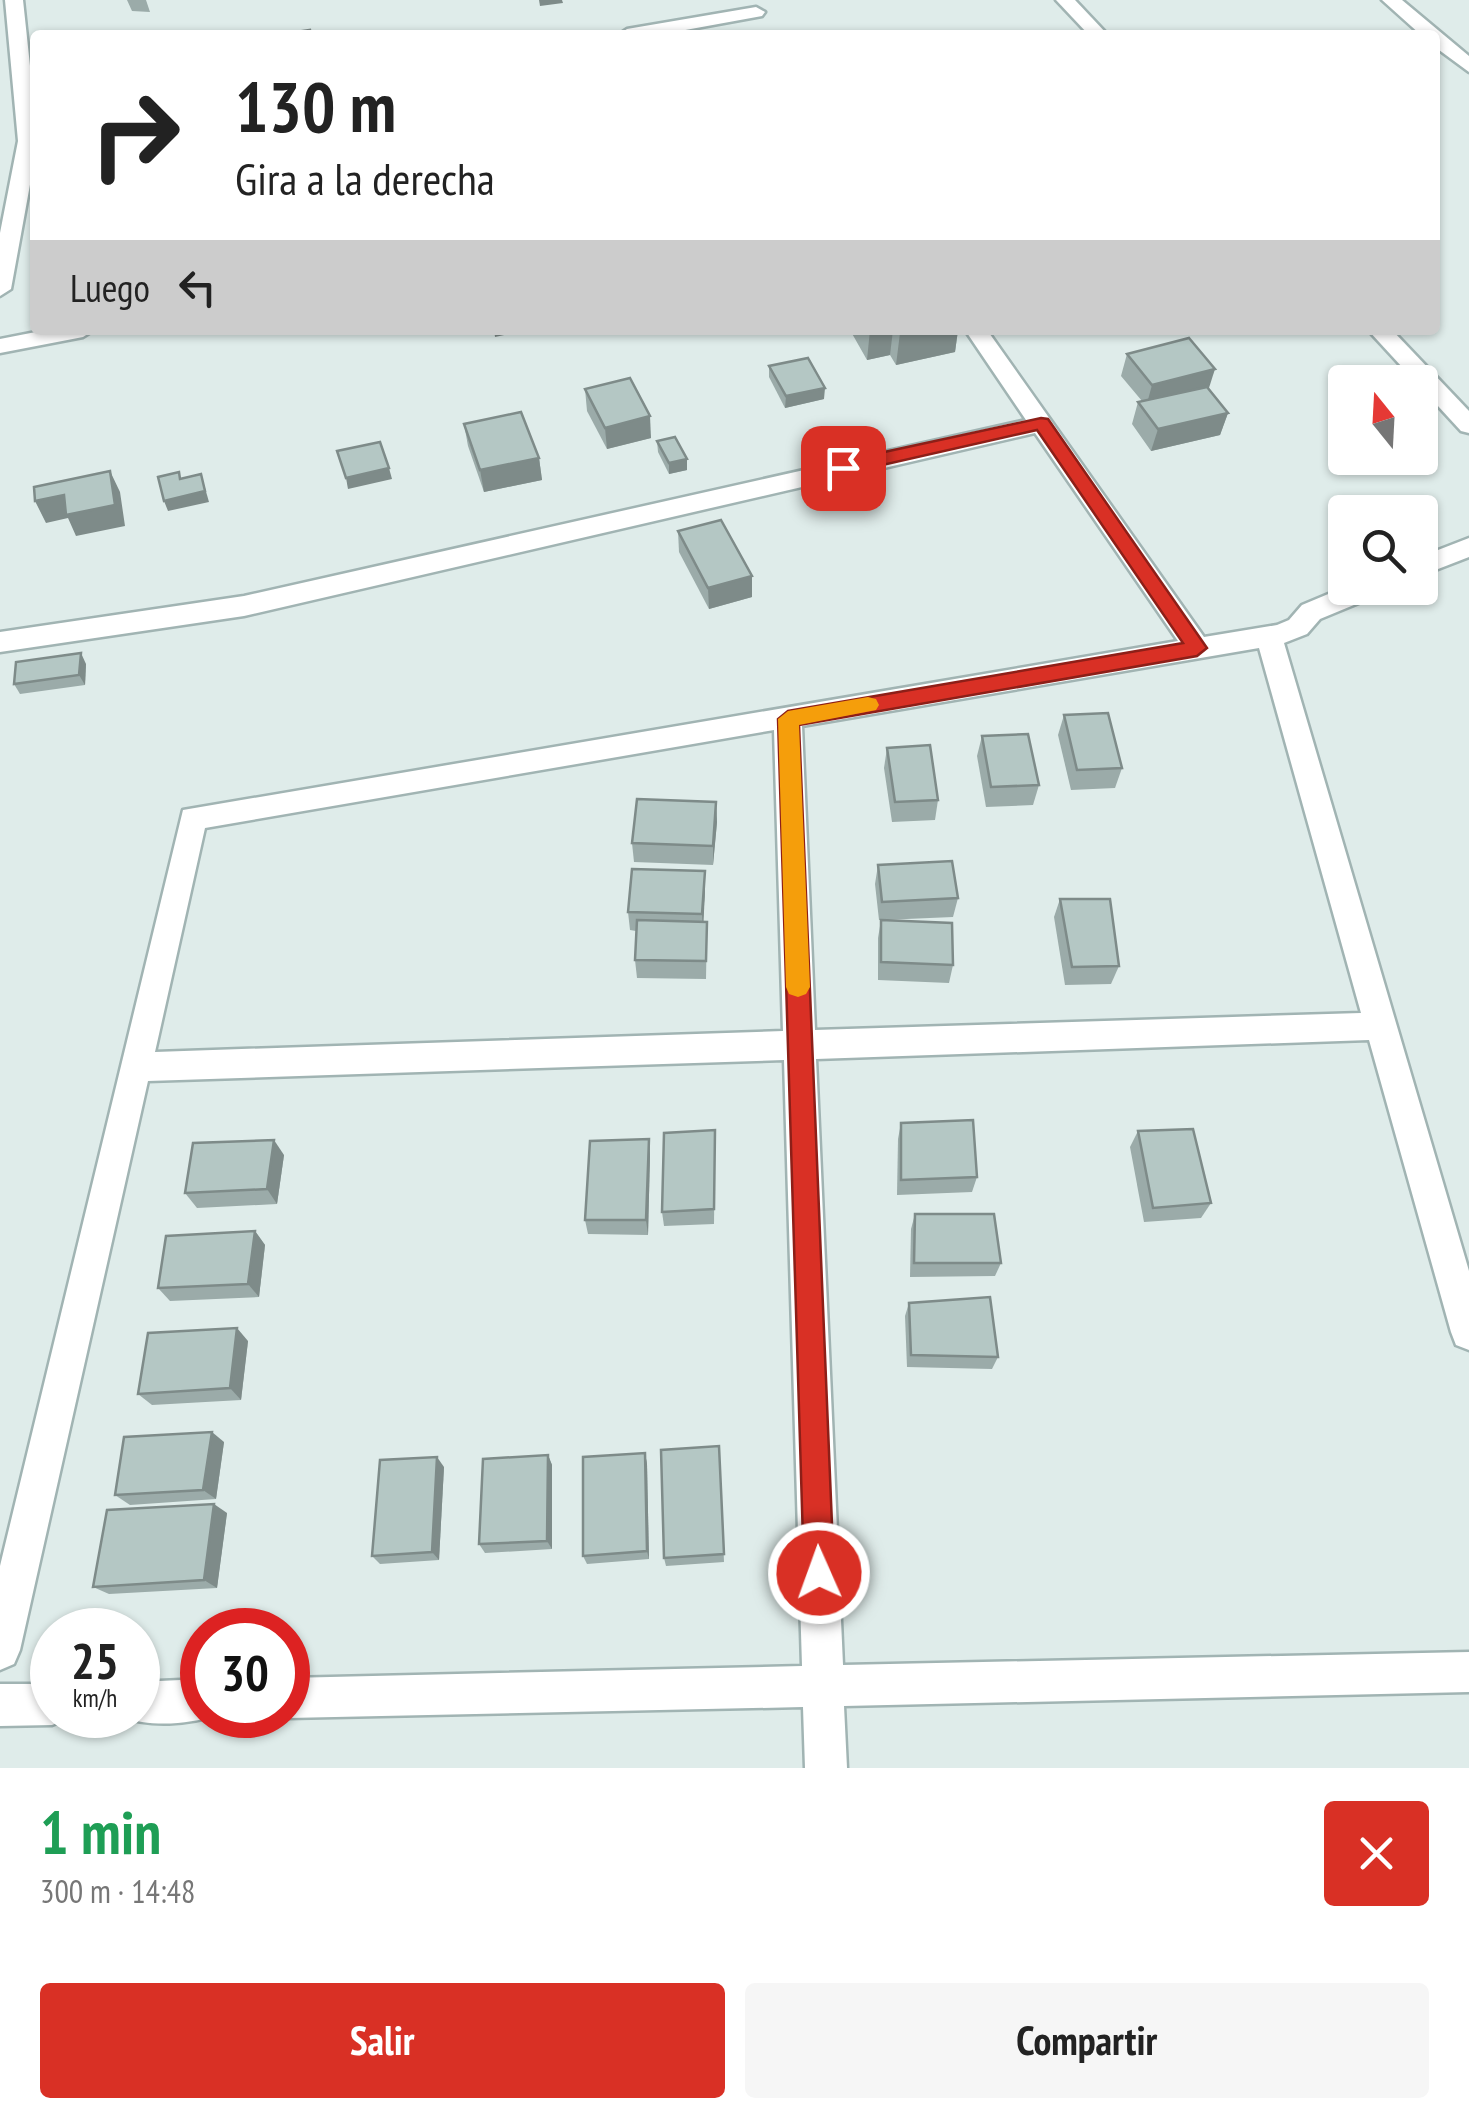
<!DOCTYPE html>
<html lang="es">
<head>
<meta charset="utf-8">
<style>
  :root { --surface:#fff; --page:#f6f6f6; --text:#222; --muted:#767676; --accent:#d93025 }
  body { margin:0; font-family:"PT Sans Narrow",sans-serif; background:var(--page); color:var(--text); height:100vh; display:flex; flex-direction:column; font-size:38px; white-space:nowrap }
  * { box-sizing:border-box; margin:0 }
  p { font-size:32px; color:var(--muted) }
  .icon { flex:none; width:55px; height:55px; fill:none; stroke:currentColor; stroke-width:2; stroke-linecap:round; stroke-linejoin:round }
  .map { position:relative; height:1768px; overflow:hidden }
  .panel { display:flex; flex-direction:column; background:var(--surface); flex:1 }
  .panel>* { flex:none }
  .guide { position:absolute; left:30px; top:30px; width:1410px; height:305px; border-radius:10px; box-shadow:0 2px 8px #0004; background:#fff; color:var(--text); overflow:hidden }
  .needle { width:65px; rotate:342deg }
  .buttons { position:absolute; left:1328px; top:365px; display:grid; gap:20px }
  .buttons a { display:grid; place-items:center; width:110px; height:110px; border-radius:10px; background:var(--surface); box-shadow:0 2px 8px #0004; font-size:50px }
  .speed { position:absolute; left:30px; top:1608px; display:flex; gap:20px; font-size:50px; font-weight:700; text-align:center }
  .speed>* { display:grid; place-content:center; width:130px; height:130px; border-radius:50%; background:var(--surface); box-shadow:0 2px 8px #0004; line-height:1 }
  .speed small { font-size:25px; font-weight:400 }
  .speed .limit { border:15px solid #d22; background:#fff; color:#111 }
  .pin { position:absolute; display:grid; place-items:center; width:85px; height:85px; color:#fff; margin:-42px; border-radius:20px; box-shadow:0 5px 15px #0006 }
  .me { position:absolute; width:110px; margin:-55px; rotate:358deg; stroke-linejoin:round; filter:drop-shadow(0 0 8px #0008) }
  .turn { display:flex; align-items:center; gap:35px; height:210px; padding:0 40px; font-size:45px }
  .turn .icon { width:130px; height:130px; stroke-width:2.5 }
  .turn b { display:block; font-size:70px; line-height:85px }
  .then { display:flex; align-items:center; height:95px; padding:0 40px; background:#0003; gap:20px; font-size:38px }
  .round { display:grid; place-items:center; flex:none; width:105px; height:105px; border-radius:10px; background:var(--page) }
  .headline { display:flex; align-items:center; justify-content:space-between; height:170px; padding:0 40px }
  h1 { font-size:60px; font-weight:800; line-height:75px; color:#1e9e55 }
  .button { display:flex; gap:20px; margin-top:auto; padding:20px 40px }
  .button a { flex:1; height:115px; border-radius:10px; background:var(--accent); color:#fff; font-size:40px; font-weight:800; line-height:115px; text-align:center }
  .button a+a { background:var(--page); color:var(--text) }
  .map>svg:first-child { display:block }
</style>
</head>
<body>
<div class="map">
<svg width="1469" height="1768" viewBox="0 0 1469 1768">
  <rect width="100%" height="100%" fill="#dfecea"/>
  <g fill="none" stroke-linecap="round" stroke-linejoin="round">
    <defs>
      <g id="minor">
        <polygon points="5,0 23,0 35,113 35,157 11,289 0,296 0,233 18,141"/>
        <polygon points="1056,0 1075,0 1108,35 1089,35"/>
        <polygon points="1382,0 1402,0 1469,56 1469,72 1435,47 1435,35 1421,35"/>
        <polygon points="756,7 765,12 762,16 658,35 618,35 627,29"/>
        <polygon points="46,330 94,330 83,337 0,353 0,339"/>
        <path d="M 965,330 L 987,330 L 1204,637 L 1277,625 L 1289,620 L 1302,605 L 1345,587 L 1382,588 L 1378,595 L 1320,619 L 1307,634 L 1284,643 L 1469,1271 L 1469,1350 L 1456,1345 L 1451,1332 L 1369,1040 L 816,1059 L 843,1665 L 1469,1652 L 1469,1692 L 844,1706 L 847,1768 L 805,1768 L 803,1707 L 288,1718 L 280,1715 L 288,1715 L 288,1678 L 802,1666 L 784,1060 L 148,1081 L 20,1650 L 14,1664 L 0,1670 L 0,1566 L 183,810 L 1178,641 L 1035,433 L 244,616 L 0,652 L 0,632 L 244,596 L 1026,420 ZM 1259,648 L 1361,1013 L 815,1030 L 802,726 ZM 774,730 L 783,1031 L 155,1052 L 205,828 Z"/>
        <polygon points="1368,330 1392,330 1469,411 1469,433 1461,431"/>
        <polygon points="1469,538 1469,557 1420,576 1420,557"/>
        <path d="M 202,1679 L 202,1715 L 215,1715 C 190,1725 148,1727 123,1717 L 138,1715 L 138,1682 Z"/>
        <polygon points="0,1684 52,1684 52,1715 68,1715 67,1719 52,1725 0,1726"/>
      </g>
    </defs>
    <use href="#minor" stroke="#a1b4b3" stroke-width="5"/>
    <use href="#minor" fill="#fff" fill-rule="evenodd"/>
  </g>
  <g fill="#9baba9">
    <polygon points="127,0 146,0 150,12 132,11"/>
    <polygon points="850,330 958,330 955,352 896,365 890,355 867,360"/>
    <polygon points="1127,354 1209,389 1228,413 1220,435 1151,451 1132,424 1138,402 1142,401 1121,376"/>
    <polygon points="769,366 824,399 785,408 769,377"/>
    <polygon points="585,389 651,438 607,449 587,411"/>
    <polygon points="464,424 539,458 542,480 484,492 468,446"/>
    <polygon points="657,441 687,470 669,474 658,452"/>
    <polygon points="678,531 752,597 709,609 679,552"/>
    <polygon points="86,664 85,685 20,694 14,684"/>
    <polygon points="1064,715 1122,768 1115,788 1071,790 1058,735"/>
    <polygon points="982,736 1039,785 1033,805 986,807 977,756"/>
    <polygon points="887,748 938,800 935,820 892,822 884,768"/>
    <polygon points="716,802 717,822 713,865 634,862 632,843"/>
    <polygon points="878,865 958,898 953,917 883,920 953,965 949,983 878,980 878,938 881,920 879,920 875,884"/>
    <polygon points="705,890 703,922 707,922 706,979 637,978 635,960 636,931 630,930 628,912"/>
    <polygon points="1060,899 1119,966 1111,984 1065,985 1054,917"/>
    <polygon points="901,1123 977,1177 972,1192 897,1195 898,1139"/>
    <polygon points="715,1130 714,1224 664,1226 662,1212"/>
    <polygon points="1138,1131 1211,1203 1201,1218 1144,1222 1130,1147"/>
    <polygon points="649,1139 650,1155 648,1235 588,1234 585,1220"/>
    <polygon points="284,1155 277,1204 197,1208 185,1193"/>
    <polygon points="915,1214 1001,1263 995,1276 910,1277 911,1229"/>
    <polygon points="255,1231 265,1245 259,1297 170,1301 158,1288"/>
    <polygon points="909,1303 998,1357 992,1369 907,1367 905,1316"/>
    <polygon points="248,1341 241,1400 152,1405 138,1394"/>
    <polygon points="224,1442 216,1499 130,1505 115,1495"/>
    <polygon points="719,1446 724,1562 666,1566 664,1558"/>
    <polygon points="645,1453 647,1464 649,1559 587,1564 583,1556"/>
    <polygon points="548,1455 552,1465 552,1549 485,1553 479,1544"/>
    <polygon points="444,1467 439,1560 380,1564 372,1556"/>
    <polygon points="227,1513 217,1588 109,1594 93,1587"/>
  </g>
  <g fill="#7e8b89">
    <polygon points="539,0 562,0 563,3 540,6"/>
    <polygon points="494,330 523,330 523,331 495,337"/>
    <polygon points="870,330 893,330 890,355 867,360"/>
    <polygon points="913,330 958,330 955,352 896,365 900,333"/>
    <polygon points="1215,369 1208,391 1146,407 1152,385"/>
    <polygon points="825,388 824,399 785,408 786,396"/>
    <polygon points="1228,413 1220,435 1151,451 1158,429"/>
    <polygon points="650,416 651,438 607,449 605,428"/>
    <polygon points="539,458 542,480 484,492 480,470"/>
    <polygon points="687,459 687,470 669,474 669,463"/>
    <polygon points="389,468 392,479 348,489 346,478"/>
    <polygon points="110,471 120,492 125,526 76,536 68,518 46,523 35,501 64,495"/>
    <polygon points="201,474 209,502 168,511 164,501"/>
    <polygon points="752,576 752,597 709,609 708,588"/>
    <polygon points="81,653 86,664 85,685 79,675"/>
    <polygon points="716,802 717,822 713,865 713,846"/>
    <polygon points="705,871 705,890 703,933 702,914"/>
    <polygon points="649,1139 650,1155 648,1235 646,1220"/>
    <polygon points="274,1140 284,1155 277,1204 267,1189"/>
    <polygon points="255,1231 265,1245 259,1297 248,1284"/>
    <polygon points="237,1328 248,1341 241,1400 230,1388"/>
    <polygon points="212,1432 224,1442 216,1499 203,1490"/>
    <polygon points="645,1453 647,1464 649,1559 647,1551"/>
    <polygon points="548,1455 552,1465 552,1549 547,1541"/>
    <polygon points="437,1457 444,1467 439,1560 432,1552"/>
    <polygon points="214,1504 227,1513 217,1588 204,1580"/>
  </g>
  <g fill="#b4c7c4" stroke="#7e8b89" stroke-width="2.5">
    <polygon points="310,30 311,35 276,35"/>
    <polygon points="1189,338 1215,369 1152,385 1127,354"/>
    <polygon points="808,358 825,388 786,396 769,366"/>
    <polygon points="630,378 650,416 605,428 585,389"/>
    <polygon points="1207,387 1228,413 1158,429 1138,402"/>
    <polygon points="521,412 539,458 480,470 464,424"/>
    <polygon points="675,437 687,459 669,463 657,441"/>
    <polygon points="380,442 389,468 346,478 337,451"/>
    <polygon points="110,471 115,505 66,515 64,495 35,501 34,487"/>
    <polygon points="179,472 180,479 201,474 205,491 164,501 158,477"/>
    <polygon points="721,520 752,576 708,588 678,531"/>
    <polygon points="81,653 79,675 14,684 16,662"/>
    <polygon points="1108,713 1122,768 1077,770 1064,715"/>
    <polygon points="1028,734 1039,785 991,787 982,736"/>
    <polygon points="930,745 938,800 895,802 887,748"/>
    <polygon points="637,799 716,802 713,846 632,843"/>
    <polygon points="952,861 958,898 882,902 878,865"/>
    <polygon points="632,869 705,871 702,914 628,912"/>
    <polygon points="1060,899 1110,899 1119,966 1072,967"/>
    <polygon points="637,920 707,922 706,961 635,960"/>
    <polygon points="881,920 952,923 953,965 881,962"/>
    <polygon points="973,1120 977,1177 901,1180 901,1123"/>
    <polygon points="1193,1129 1211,1203 1153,1208 1138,1131"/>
    <polygon points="715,1130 714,1209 662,1212 664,1133"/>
    <polygon points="649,1139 646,1220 585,1220 590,1141"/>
    <polygon points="274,1140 267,1189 185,1193 193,1143"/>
    <polygon points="915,1214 994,1214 1001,1263 914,1263"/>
    <polygon points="255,1231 248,1284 158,1288 166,1236"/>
    <polygon points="990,1297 998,1357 911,1355 909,1303"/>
    <polygon points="237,1328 230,1388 138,1394 148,1333"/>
    <polygon points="212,1432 203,1490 115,1495 124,1437"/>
    <polygon points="719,1446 724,1554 664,1558 661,1450"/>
    <polygon points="645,1453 647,1551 583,1556 583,1457"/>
    <polygon points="548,1455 547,1541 479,1544 483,1459"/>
    <polygon points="437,1457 432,1552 372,1556 380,1460"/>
    <polygon points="214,1504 204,1580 93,1587 107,1510"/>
  </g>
  <polygon fill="#d93025" stroke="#8d1f18" stroke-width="2.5" points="1041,418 1048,419 1207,648 1197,656 799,725 834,1573 829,1584 819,1588 808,1584 804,1573 778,719 788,711 1183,643 1037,430 843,474 834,468 843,461"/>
  <polygon fill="#f59e0b" points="868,697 876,699 879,705 876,710 799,725 810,987 806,994 798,997 789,994 786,987 778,719 788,711"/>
</svg>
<div class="buttons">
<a><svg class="needle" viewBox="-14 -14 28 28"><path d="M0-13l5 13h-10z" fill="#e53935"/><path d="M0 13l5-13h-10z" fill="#767676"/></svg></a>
<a><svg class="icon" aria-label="search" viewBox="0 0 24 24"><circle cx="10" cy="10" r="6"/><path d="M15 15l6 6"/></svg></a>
</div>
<div class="speed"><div>25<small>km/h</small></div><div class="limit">30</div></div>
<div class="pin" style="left:843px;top:468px;background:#d93025"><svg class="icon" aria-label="arrive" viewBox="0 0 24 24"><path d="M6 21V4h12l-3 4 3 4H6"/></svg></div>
<svg class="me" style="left:819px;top:1573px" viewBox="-20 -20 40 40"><circle r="17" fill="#d93025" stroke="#fff" stroke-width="3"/><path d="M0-11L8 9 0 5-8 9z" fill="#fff"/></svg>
<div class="guide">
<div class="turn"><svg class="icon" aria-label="right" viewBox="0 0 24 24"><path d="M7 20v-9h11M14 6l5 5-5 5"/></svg><div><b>130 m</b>Gira a la derecha</div></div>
<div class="then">Luego<svg class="icon" aria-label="left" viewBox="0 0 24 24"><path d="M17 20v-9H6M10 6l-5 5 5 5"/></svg></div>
</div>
</div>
<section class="panel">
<div class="headline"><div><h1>1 min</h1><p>300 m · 14:48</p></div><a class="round" style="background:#d93025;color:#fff"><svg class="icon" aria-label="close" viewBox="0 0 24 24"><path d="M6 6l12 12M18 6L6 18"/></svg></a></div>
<div class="button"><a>Salir</a><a>Compartir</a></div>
</section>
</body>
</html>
